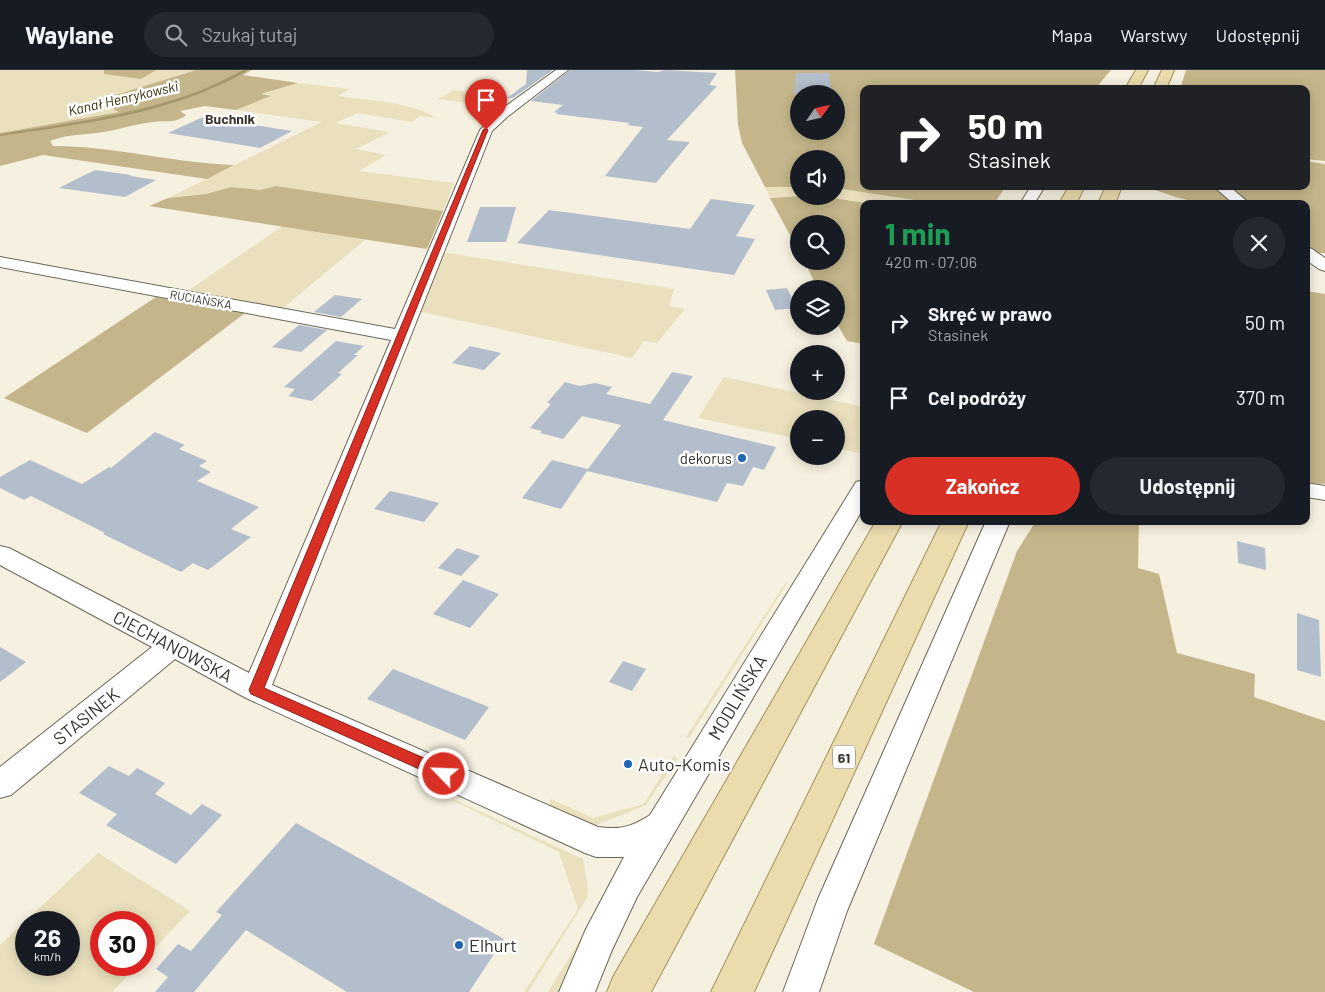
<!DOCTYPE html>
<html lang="pl">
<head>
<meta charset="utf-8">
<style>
  :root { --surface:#171b24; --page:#242831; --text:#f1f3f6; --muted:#9ea1a6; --line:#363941; --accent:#d93025 }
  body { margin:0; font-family:Barlow,sans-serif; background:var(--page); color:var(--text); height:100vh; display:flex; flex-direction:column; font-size:19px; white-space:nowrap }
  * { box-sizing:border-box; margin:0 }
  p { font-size:16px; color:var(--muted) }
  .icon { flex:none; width:28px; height:28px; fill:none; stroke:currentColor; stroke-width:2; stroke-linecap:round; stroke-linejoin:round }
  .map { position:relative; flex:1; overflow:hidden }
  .sheet { position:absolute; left:860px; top:130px; width:450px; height:325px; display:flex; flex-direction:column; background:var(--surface); border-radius:10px; box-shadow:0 2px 12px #0003 }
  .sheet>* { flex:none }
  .banner { position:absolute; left:860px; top:15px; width:450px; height:105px; border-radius:10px; box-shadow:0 2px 12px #0003; background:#202124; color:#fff; overflow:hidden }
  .needle { width:32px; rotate:56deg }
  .buttons { position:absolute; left:790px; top:15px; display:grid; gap:10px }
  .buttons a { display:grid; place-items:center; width:55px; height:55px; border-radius:50%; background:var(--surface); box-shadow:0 2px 12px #0003; font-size:25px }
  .speed { position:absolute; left:15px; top:841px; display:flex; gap:10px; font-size:25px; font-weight:700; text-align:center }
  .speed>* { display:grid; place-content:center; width:65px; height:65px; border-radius:50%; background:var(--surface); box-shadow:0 2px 12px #0003; line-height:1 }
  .speed small { font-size:12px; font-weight:400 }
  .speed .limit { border:8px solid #d22; background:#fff; color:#111 }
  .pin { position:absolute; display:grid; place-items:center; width:42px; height:42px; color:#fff; margin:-51px -21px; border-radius:50% 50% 50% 0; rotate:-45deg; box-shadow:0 0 5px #0007 }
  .pin .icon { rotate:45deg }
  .me { position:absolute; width:55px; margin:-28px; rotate:294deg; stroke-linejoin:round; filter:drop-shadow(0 0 4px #0008) }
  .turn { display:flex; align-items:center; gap:18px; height:105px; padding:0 25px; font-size:22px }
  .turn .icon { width:65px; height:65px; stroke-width:2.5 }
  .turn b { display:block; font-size:35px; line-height:42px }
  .round { display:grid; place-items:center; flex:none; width:52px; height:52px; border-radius:26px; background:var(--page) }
  .headline { display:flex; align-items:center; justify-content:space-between; height:85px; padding:0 25px }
  h1 { font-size:30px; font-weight:700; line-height:38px; color:#1e9e55 }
  .cta { display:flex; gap:10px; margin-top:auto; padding:10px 25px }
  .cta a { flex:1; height:58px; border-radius:30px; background:var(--accent); color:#fff; font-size:20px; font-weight:700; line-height:58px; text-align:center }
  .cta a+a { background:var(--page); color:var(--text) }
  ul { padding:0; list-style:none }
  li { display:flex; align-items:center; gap:15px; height:75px; padding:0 25px }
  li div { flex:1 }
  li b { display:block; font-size:19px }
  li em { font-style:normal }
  header { display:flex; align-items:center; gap:30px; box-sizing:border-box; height:70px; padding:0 25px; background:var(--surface); border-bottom:1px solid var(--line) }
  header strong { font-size:24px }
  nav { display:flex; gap:28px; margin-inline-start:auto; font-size:18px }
  .search { width:350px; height:45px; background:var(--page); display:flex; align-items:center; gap:12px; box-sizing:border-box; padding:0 18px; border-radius:28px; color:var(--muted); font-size:19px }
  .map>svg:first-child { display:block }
</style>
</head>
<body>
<header>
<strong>Waylane</strong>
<div class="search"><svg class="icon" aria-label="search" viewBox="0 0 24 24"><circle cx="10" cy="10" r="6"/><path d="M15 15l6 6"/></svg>Szukaj tutaj</div>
<nav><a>Mapa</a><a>Warstwy</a><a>Udostępnij</a></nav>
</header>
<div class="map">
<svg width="1325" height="922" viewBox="0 0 1325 922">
  <rect width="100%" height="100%" fill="#f5f0df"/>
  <g fill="#eae0bd" fill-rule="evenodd">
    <polygon points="0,0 196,0 181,4 102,33 120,42 0,63"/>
    <path d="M 298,13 L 350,19 L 338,26 C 364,30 416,33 436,48 L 420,46 L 412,52 L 358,43 L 335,53 L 390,62 L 356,79 L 386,85 L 359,101 L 454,113 L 443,141 L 276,116 L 260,120 L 231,117 L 206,124 L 168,128 L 322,52 L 236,40 L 270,27 L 260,25 Z"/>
    <polygon points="454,20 510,27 496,37 438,29"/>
    <polygon points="765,117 799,117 799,126 770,128"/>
    <polygon points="836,118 940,134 872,134 806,126 836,126"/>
    <polygon points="283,156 366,169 283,238 186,222"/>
    <polygon points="442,182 674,219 669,236 685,239 657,273 644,271 632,288 417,241"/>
    <polygon points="724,307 864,337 864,384 836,378 836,349 799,349 799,369 698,348"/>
    <polygon points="786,512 788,512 689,668 686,667"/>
    <polygon points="674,685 677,689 646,735 594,756 549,735 551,729 593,748 644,734"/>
    <polygon points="453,729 583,789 588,817 587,828 528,922 524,922 578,839 559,782 452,730"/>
    <path d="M 98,783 L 190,841 L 144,889 L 144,852 L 101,852 L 101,895 L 138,895 L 112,922 L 0,922 L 0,875 ZM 26,852 L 69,852 L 69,895 L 26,895 Z"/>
    <polygon points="598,841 560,922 548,922"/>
  </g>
  <g fill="#c4b68a" fill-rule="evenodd">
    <polygon points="104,0 156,0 141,9 104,4"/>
    <path d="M 196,0 L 252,0 L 243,5 L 298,13 L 261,24 L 271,26 L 236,40 L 205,36 L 180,41 L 186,45 C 176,54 164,50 153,52 C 134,54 115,61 96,63 C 80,65 65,65 50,71 L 53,76 C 114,76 173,93 234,95 L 207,109 L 43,85 L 0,96 L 0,63 L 119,42 L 102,33 L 106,28 Z"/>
    <path d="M 735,0 L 1111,0 L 1095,19 L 864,19 L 864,116 L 1006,116 L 994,134 L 940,134 L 836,118 L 836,89 L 799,89 L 799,117 L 765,117 L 742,73 L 738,55 ZM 799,24 L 836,24 L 836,61 L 799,61 Z"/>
    <polygon points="1186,0 1325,0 1325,91 1306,89 1306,19 1180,19"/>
    <polygon points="1306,91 1325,94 1325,183 1313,184 1306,179 1306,134 1250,134 1225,116 1306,116"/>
    <polygon points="276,116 443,141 427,179 149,136 168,128 206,124 231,117 260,120"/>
    <path d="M 1143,116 L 1214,116 L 1235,131 C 1202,139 1174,126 1143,116 Z"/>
    <polygon points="799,126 826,127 872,134 864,134 864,274 847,271 836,252 836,219 818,219 804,191 836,191 836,154 799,154 799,182 770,128"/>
    <polygon points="1306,221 1325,224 1325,414 1306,413"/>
    <polygon points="156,227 245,243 87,363 4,328"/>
    <polygon points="1036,451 1139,451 1138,498 1159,504 1177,583 1255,604 1254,627 1325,651 1325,922 974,922 874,874 1017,481"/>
  </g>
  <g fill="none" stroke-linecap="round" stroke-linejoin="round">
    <path fill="#a5986d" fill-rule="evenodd" d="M 243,0 L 248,0 C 234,9 218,16 203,22 C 139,48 68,56 0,66 L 0,64 C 63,54 127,46 188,25 C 207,19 225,9 243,0 Z"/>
  </g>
  <g fill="#b3becc">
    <polygon points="527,0 553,0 513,28 507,28 526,14"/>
    <polygon points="570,0 634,0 658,2 665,0 717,3 709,15 717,16 667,70 690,72 656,113 605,106 643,57 627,55 630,53 556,44 558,43 554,42 563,35 531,31"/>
    <polygon points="796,3 829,3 831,24 794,24"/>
    <polygon points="203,47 292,61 260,78 168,63"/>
    <polygon points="95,100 131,105 130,106 156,110 125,127 59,118"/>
    <polygon points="711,129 755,135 736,166 755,169 734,205 517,173 549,140 690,159"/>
    <polygon points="480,137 516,137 506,172 467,172"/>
    <polygon points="787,218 797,238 775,240 766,220"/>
    <polygon points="335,225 362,229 341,247 314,242"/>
    <polygon points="299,255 327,260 301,282 272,277"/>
    <polygon points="336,271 364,276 354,285 358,285 338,303 342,304 312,331 288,326 295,319 284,317"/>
    <polygon points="470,276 501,283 484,300 452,293"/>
    <polygon points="672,302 693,306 663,350 776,377 764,400 753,397 743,416 727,413 717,432 587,401 561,439 522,428 552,390 588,399 621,355 582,346 563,369 540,363 542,361 530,358 551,334 547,333 565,312 580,316 595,313 612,317 606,324 650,334"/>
    <polygon points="155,362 185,375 179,379 207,391 199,396 211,402 197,411 259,437 231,459 251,467 208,500 193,493 181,502 103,464 105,463 31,426 24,430 0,418 0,407 30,390 82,414 109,397 111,398"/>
    <polygon points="390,421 412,426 439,433 424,452 374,439"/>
    <polygon points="1237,471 1265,478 1266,500 1238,493"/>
    <polygon points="457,478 480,486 461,506 438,498"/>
    <polygon points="463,510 499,524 470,558 433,544"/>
    <polygon points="1297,543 1319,550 1321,607 1297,600"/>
    <polygon points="0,577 26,592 0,612"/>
    <polygon points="623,591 646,599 632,621 609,612"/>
    <polygon points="393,599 489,637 465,670 367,629"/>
    <polygon points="109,696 129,706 137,698 165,713 155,724 191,745 202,734 222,745 176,794 106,755 117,744 79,723"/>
    <polygon points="296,753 504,869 469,922 347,922 246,860 194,922 155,922 168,907 156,899 178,874 191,881 222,845 216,842"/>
  </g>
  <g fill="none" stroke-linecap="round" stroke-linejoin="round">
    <defs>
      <g id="street">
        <path d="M 556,0 L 568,0 L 507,47 L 492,61 L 272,615 L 598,757 C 621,760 631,757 650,745 L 853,417 L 856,412 L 864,410 L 864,437 L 637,827 L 612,880 L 595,922 L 559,922 L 586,859 L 624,787 L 596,787 L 585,783 L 246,628 L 175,589 L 11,725 L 0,728 L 0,697 L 152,577 L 0,495 L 0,476 L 9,478 L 249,603 L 391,270 L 0,197 L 0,187 L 395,259 L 480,60 L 499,41 Z"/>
        <polygon points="1031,116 1045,116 1034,134 1020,134"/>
        <polygon points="1213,116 1229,116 1250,134 1234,134"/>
        <polygon points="1306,177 1312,179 1325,188 1325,201 1319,199 1306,190"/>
        <polygon points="1306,413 1325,416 1325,430 1306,427"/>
        <polygon points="986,451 1010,451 847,841 819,922 783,922 818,829"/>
      </g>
      <g id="primary">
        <polygon points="1136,0 1148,0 1138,19 1125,19"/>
        <polygon points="1162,0 1174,0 1166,19 1153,19"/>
        <polygon points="1069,116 1085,116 1076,134 1059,134"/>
        <polygon points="1106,116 1122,116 1115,134 1098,134"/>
        <polygon points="876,451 903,451 651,922 607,922 613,907"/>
        <polygon points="942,451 969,451 754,922 711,922"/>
      </g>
    </defs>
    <use href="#street" stroke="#6c6859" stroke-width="2"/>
    <use href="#primary" stroke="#a2925c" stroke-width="2"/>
    <use href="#street" fill="#fff" fill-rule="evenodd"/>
    <use href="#primary" fill="#eadcad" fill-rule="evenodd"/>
  </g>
  <polygon fill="#d93025" stroke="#8d1f18" points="486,58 488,60 264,618 449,699 451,704 449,708 444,710 251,624 249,620 483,60"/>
  <g fill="#2064b5" stroke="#fff" stroke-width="2">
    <circle cx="742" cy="388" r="5"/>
    <circle cx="628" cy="694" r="5"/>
    <circle cx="459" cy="875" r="5"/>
  </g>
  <g text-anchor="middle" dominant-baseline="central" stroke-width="5" stroke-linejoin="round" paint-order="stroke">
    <g font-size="12" fill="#36342d" stroke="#fff">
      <text transform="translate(201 229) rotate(10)">RUCIAŃSKA</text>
    </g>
    <g font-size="14" font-style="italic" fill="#362c06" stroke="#fff">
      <text transform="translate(123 28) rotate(-13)">Kanał Henrykowski</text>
    </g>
    <g font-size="14" font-weight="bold" fill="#36342d" stroke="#fff">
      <text x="230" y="48">Buchnik</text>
    </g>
    <rect fill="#fff" stroke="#72716c" stroke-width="1" x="833" y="675.5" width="22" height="23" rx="4"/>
    <g font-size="14" font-weight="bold" fill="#36342d">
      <text x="844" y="687">61</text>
    </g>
    <g font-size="15" fill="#36342d" stroke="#fff" text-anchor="end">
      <text x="732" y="388">dekorus</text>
    </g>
    <g font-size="18" fill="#36342d" stroke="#fff">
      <text transform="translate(173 576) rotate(28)">CIECHANOWSKA</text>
      <text transform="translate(737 627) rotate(-59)">MODLIŃSKA</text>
      <text transform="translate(86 646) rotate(-39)">STASINEK</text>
    </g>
    <g font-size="18" fill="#36342d" stroke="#fff" text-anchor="start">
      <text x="638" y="694">Auto-Komis</text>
      <text x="469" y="875">Elhurt</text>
    </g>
  </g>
</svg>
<div class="buttons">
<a><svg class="needle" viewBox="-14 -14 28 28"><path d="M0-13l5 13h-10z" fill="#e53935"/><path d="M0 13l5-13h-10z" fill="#9ea1a6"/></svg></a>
<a><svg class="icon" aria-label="sound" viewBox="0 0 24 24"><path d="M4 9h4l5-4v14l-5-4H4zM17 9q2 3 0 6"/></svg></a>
<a><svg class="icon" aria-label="search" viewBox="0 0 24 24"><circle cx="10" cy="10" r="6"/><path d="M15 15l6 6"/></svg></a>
<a><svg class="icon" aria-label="layers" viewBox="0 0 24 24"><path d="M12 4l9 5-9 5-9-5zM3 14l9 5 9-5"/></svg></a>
<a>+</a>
<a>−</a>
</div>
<div class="speed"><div>26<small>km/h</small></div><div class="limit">30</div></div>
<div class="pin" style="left:486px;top:60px;background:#d93025"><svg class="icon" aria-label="arrive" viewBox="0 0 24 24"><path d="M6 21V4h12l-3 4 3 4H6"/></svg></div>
<svg class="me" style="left:444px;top:704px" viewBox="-20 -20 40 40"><circle r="17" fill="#d93025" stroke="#fff" stroke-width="3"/><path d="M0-11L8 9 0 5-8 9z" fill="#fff"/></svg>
<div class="banner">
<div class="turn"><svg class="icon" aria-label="right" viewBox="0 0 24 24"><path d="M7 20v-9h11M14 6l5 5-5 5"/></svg><div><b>50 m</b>Stasinek</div></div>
</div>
<section class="sheet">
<div class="headline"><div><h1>1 min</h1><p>420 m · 07:06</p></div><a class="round"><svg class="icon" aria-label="close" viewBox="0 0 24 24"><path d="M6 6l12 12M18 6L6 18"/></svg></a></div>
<ul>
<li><svg class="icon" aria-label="right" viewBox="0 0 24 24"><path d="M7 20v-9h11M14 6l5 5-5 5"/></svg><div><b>Skręć w prawo</b><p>Stasinek</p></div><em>50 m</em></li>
<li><svg class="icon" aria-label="arrive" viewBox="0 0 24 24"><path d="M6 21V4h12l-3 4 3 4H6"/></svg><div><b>Cel podróży</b></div><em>370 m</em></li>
</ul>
<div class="cta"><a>Zakończ</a><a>Udostępnij</a></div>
</section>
</div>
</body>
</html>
